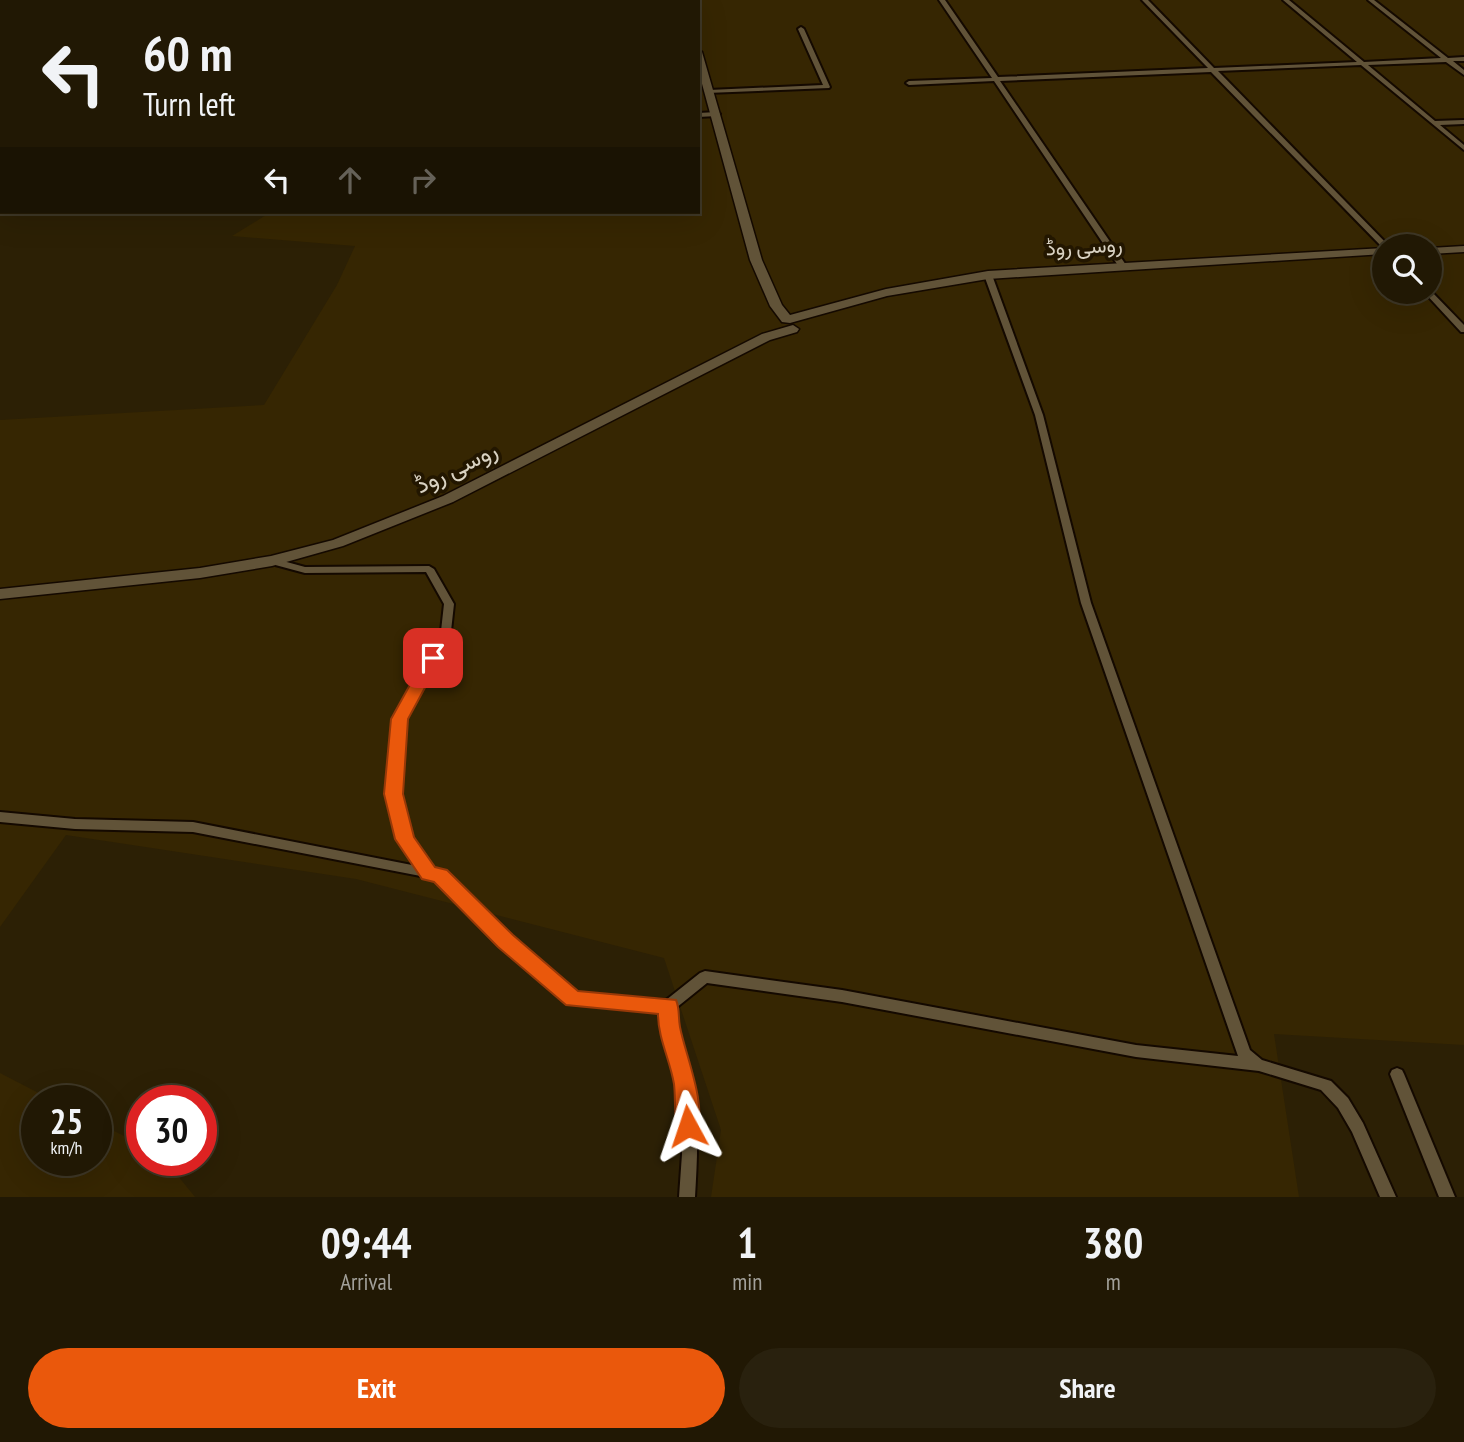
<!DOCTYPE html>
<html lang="en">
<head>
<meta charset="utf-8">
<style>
  :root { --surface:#211804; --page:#29210e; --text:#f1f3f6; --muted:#a2a09a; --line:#3e3726; --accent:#ea580c }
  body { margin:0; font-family:"PT Sans Narrow",Vazirmatn,sans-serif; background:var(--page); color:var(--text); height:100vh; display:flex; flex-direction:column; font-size:26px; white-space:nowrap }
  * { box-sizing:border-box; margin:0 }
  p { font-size:23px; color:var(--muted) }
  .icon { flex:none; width:38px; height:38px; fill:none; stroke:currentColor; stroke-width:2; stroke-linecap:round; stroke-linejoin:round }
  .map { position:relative; height:1197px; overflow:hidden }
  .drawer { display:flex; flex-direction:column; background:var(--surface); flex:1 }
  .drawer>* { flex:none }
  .hud { position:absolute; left:0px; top:0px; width:700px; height:214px; box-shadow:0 7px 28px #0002,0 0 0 2px var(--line); background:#211804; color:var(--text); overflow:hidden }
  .tools { position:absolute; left:1372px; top:234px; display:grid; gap:14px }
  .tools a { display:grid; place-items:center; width:70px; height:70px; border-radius:50%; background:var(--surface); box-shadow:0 7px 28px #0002,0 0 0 2px var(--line); font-size:35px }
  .speed { position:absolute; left:21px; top:1085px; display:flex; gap:14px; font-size:35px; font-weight:700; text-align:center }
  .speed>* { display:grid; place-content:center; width:91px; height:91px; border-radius:50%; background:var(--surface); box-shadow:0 7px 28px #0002,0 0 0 2px var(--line); line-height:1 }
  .speed small { font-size:18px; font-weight:400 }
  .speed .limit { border:10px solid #d22; background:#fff; color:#111 }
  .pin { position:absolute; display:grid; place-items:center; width:60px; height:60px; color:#fff; margin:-30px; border-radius:14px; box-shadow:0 4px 10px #0006 }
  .me { position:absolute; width:77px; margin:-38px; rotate:355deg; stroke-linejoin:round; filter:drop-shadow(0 0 5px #0008) }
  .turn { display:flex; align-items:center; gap:24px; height:147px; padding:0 28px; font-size:32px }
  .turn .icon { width:91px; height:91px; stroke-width:2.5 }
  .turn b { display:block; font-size:49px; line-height:60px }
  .lanes { display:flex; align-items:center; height:66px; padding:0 28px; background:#0003; justify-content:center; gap:35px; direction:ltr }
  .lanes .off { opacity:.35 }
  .eta { display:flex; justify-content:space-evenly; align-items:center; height:119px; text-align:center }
  .eta b { font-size:42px; font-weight:700; line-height:49px }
  .button { display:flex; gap:14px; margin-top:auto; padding:14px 28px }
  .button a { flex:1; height:80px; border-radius:42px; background:var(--accent); color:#fff; font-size:28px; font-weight:700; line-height:80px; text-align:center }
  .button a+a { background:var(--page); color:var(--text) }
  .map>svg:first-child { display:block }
</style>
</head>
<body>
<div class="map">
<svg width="1464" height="1197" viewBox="0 0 1464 1197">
  <rect width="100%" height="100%" fill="#2c2005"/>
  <g fill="#362602" fill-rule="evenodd">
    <path d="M 0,0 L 1464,0 L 1464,1045 L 1274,1034 L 1299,1197 L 711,1197 L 721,1130 L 664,958 L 356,879 L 66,835 L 0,927 L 0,420 L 264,405 L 337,285 L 355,246 L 232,236 L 271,212 L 698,212 L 698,2 L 2,2 L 2,14 ZM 1384,247 L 1430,247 L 1430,292 L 1384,292 Z"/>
    <polygon points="0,1073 54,1101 37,1101 37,1160 96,1160 96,1122 142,1145 142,1160 165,1160 195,1197 0,1197"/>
  </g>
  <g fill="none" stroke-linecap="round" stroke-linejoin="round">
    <g stroke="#001120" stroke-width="2">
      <polyline points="4,0 6,2"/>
      <polyline points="0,103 2,100"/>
    </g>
    <defs>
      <g id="street">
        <polygon points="130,0 136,0 135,2 129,2"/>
        <polygon points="435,0 441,0 440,2 434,2"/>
        <polygon points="939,0 945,0 998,77 1208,68 1142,0 1148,0 1214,68 1357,62 1283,0 1289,0 1364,62 1441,58 1368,0 1374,0 1448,58 1464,57 1464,61 1453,61 1464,70 1464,75 1446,62 1368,65 1435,121 1464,120 1464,124 1440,125 1464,145 1464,150 1361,65 1218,71 1388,245 1389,247 1384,247 1384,249 1211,72 1000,81 1126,265 1125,267 1119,267 994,81 909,85 906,83 909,81 992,78"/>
        <polygon points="0,5 2,6 2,11 0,10"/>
        <polygon points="801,27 804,29 830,87 829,88 707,93 707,91 709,90 823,85 798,29"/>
        <polygon points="698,113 717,112 720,114 717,116 698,117"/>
        <path d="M 985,273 L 988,273 L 992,275 L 1043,415 L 1091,603 L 1250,1050 L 1262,1060 L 1331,1081 L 1348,1098 L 1363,1123 L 1396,1197 L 1380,1197 L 1352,1132 L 1338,1108 L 1321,1090 L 1259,1071 L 1136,1057 L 842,1002 L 707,983 L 676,1008 C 677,1038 689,1065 694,1094 C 699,1128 697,1163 695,1197 L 679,1197 L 682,1154 L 681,1110 L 662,1011 L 568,1003 L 501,945 L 436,879 L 193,832 L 75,829 L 0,822 L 0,812 L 75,819 L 193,822 L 417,866 L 399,839 L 387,794 L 393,719 L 440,640 L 444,604 L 426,572 L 305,573 L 268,563 L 267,561 L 272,558 L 305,567 L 429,566 L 434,569 L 454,604 L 450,640 L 405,719 L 399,794 L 411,838 L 433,869 L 445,872 L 511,937 L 576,993 L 666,1000 L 700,973 L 705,971 L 842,990 L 1136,1045 L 1238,1056 L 1081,603 L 1035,415 L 984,275 Z"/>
        <polygon points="1430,290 1464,325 1464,332 1461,332 1424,292 1430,292"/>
        <polygon points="1397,1068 1402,1070 1404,1074 1455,1197 1439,1197 1390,1074 1392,1070"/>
      </g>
      <g id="secondary">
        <rect x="680" y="0" width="8" height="2"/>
        <polygon points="698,49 702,52 762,260 782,305 790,315 886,289 988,271 1384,248 1384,254 988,279 887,296 790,323 782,322 770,306 750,260 698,69"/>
        <polygon points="1464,246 1464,252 1430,254 1430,248"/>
        <polygon points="793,325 799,329 797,332 770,340 453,502 343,546 272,566 200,578 0,599 0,589 200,568 271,556 333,540 443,496 762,334"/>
      </g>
    </defs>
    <use href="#street" stroke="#140900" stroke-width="4"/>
    <use href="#secondary" stroke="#140900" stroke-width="3"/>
    <use href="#street" fill="#615338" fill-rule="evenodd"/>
    <use href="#secondary" fill="#615338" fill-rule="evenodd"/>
  </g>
  <path fill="#ea580c" stroke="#983908" stroke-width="2" d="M 433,653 L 441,658 L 408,719 L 403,794 L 414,837 L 435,867 L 447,870 L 513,935 L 578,991 L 676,1000 C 680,1009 678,1017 680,1027 C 685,1054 708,1107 696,1133 L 688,1136 L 680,1133 C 673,1118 676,1100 674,1084 C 670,1060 658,1038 658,1014 L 566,1005 L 498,947 L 434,882 L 422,879 L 395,839 L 384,794 L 391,719 L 427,654 Z"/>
  <g text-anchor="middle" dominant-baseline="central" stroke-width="7" stroke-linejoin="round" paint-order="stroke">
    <g font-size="21" fill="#d9d2c2" stroke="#221600">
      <text transform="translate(1084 246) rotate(-3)">روسی روڈ</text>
    </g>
    <g font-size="24" fill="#d9d2c2" stroke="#221600">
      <text transform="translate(456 467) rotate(-26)">روسی روڈ</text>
    </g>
  </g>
</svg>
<div class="tools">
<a><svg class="icon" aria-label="search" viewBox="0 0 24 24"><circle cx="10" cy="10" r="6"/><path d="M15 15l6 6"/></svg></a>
</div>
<div class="speed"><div>25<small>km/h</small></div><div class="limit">30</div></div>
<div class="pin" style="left:433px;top:658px;background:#d93025"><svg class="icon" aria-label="arrive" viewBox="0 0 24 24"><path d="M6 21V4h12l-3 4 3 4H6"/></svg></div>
<svg class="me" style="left:688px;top:1126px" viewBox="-20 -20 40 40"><path d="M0-17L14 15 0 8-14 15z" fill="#ea580c" stroke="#fff" stroke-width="4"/></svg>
<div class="hud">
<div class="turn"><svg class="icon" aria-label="left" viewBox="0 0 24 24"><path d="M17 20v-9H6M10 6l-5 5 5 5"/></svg><div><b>60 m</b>Turn left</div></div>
<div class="lanes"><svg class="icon" aria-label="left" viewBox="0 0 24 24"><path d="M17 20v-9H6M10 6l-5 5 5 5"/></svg><svg class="icon off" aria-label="ahead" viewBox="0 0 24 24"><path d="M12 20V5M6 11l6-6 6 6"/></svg><svg class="icon off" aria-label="right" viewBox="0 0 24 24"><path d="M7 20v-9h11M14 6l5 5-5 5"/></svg></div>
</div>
</div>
<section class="drawer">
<div class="eta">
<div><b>09:44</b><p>Arrival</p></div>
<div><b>1</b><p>min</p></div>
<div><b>380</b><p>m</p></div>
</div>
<div class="button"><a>Exit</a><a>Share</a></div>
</section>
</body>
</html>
